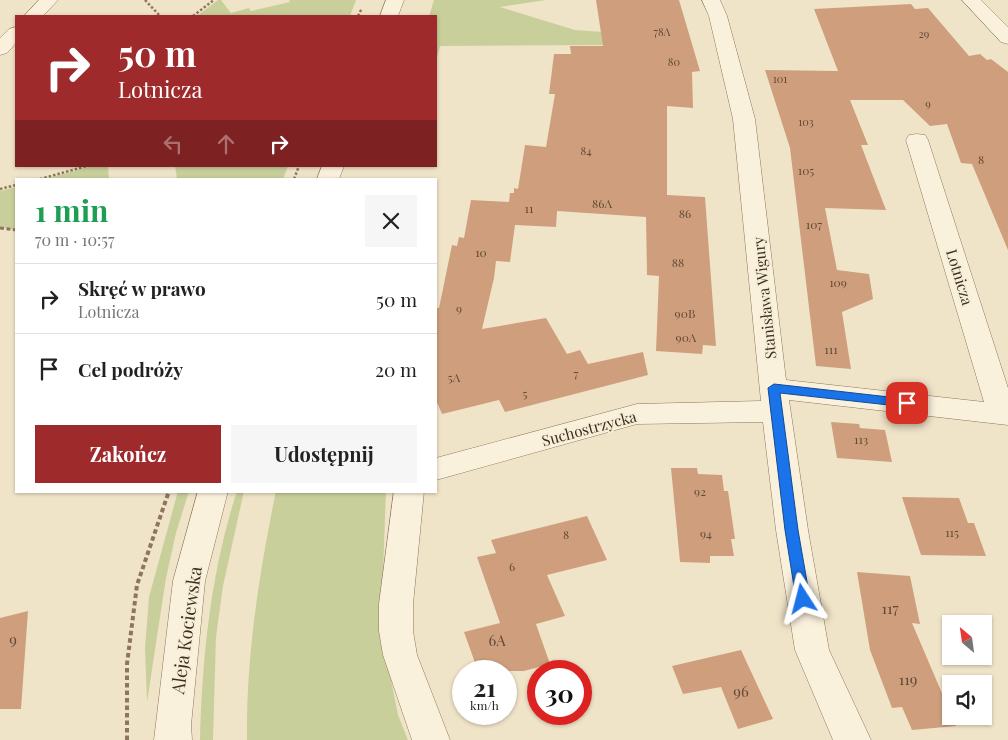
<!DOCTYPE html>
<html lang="pl">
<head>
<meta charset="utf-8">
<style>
  :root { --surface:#fff; --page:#f6f6f6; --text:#222; --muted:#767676; --line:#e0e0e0; --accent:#9e2a2b }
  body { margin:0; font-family:"Playfair Display",serif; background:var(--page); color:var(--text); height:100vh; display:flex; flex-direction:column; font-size:19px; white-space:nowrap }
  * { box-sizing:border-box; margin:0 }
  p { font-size:16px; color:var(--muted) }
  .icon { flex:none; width:28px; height:28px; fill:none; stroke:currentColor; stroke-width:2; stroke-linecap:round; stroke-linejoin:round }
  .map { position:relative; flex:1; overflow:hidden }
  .sheet { position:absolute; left:15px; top:178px; width:422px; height:315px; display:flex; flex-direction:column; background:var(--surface); border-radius:0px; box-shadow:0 1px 4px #0004 }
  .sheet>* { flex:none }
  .guide { position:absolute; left:15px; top:15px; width:422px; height:152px; border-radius:0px; box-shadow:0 1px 4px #0004; background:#9e2a2b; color:#fff; overflow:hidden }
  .needle { width:32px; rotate:331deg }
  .buttons { position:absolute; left:942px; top:615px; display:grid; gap:10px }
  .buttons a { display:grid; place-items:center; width:50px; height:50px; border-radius:0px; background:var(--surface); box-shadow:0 1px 4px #0004; font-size:25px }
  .speed { position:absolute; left:452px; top:660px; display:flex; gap:10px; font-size:25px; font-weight:700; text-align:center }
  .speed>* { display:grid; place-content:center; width:65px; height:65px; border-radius:50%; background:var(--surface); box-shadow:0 1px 4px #0004; line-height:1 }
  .speed small { font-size:12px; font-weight:400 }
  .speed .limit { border:8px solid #d22; background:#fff; color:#111 }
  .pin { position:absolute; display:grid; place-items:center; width:42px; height:42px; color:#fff; margin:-21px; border-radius:10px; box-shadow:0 2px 8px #0006 }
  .me { position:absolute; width:55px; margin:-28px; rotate:351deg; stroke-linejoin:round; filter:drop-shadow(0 0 4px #0008) }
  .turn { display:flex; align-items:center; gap:18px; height:105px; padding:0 20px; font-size:22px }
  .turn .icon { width:65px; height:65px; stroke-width:2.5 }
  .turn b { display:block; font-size:35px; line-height:42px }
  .lanes { display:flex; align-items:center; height:48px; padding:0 20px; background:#0003; justify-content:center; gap:25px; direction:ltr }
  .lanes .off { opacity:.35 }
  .round { display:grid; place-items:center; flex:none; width:52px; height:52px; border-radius:0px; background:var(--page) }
  .summary { display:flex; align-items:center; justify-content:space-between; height:85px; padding:0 20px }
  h1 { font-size:30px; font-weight:700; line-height:38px; color:#1e9e55 }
  .primary-button { display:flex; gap:10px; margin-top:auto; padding:10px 20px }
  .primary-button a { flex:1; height:58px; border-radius:0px; background:var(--accent); color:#fff; font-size:20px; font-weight:700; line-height:58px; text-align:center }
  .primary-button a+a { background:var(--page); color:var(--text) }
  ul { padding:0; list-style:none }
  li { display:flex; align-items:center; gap:15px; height:70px; padding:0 20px; border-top:1px solid var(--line) }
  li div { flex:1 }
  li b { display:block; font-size:19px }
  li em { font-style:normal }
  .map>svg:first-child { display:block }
</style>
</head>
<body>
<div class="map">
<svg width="1008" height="740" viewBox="0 0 1008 740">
  <rect width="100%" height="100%" fill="#f0e4c8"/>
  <g fill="#c9cf9b">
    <polygon points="218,0 221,0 231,13 249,8 251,11 290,2 289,0 356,0 350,16 197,16"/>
    <polygon points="434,0 546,0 500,7 575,30 603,32 603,45 440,46 436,61 436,16 429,16"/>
    <polygon points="92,166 108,166 109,179 45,179"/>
    <polygon points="175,166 288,166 283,179 177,179"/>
    <polygon points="16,187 16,230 0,227 0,191"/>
    <polygon points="178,491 189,491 176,533 166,578 147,702 145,648 149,597"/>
    <path d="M 237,491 L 244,491 L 223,586 L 216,637 L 213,740 L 200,740 C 202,657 211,571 237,491 Z"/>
    <path d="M 276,491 L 386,491 L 381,629 L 398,715 L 408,740 L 247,740 C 246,657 259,573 276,491 Z"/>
  </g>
  <g fill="#cf9f7d">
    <polygon points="596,0 679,0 700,71 692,72 693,108 667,106 667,195 705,197 716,346 703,345 702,354 656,351 659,276 647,275 646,217 557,211 556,227 515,225 510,262 496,261 494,278 482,329 546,318 567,354 580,350 588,364 643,352 648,375 505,412 499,400 442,414 436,400 436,308 439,308 452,245 457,246 459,237 464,238 471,200 509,202 510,193 514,193 514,188 518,189 525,145 546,147 555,94 549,94 554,54 571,54 570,46 603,46"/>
    <polygon points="911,4 915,9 928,8 969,56 980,54 987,60 991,59 1008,72 1008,250 972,164 961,163 947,124 930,126 903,100 850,100 868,145 861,145 886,210 825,208 837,270 869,274 873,299 842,312 851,369 816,366 790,148 765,70 838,71 814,9"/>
    <polygon points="831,422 859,424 860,428 885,430 892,462 837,458"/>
    <polygon points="671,468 697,468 698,474 722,475 724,491 728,491 735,539 731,539 734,556 710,556 710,563 680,562"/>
    <polygon points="902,497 959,498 968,523 974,523 986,556 921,555"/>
    <polygon points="587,516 607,560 547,575 565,616 536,624 550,664 524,671 478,671 464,632 500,623 477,557 496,553 491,540"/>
    <polygon points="857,572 910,576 920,624 912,623 956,726 912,730 902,707 892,708 870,650"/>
    <polygon points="28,611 21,709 0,709 0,618"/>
    <polygon points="741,650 773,719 738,729 721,687 683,694 672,666"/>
  </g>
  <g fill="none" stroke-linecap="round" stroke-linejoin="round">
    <defs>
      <g id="minor">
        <polygon points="39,0 58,0 43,16 24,16"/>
        <polygon points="702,0 720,0 727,16 755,119 786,380 984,402 906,140 909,135 917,134 925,135 928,140 1008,388 1008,425 789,400 808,530 829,650 871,740 833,740 795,650 776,530 763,422 637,424 436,480 436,458 637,404 761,401 733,119 709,16"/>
        <polygon points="962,0 981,0 1008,27 1008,44 1001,42"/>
        <polygon points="16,27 16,43 7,53 0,55 0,38 9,29"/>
        <polygon points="394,491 424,491 413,604 413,631 417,655 450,740 412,740 383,655 379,631 379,604"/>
      </g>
      <g id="tertiary">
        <polygon points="386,0 404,0 398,16 380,16"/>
        <polygon points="322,166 344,166 339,179 317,179"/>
        <polygon points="198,491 228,491 205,581 191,725 192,740 154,740 173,581"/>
      </g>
    </defs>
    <use href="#minor" stroke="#8d765c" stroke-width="1"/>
    <use href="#tertiary" stroke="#8d765c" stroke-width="1"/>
    <g stroke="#8d765c" stroke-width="2.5" stroke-dasharray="2.5 2" stroke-linecap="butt">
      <polyline points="145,0 160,16"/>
      <polyline points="193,16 214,0"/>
      <polyline points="358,16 362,8"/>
      <polyline points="40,179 87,166"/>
      <polyline points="294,179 299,166"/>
      <polyline points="0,189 16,185"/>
    </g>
    <polyline stroke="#8d765c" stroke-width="3" stroke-dasharray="4 2.5" stroke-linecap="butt" points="0,228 16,230"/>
    <polyline stroke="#8d765c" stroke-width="4" stroke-dasharray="4.5 3" stroke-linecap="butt" points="127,740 127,664 137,585 169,491"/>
    <use href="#minor" fill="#faf1dc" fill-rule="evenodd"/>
    <use href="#tertiary" fill="#faf1dc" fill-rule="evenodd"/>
  </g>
  <polygon fill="#1a73e8" stroke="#114b97" points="774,384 907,399 913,403 907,407 780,393 798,530 810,599 808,603 803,605 798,603 796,599 785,530 768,388"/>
  <g text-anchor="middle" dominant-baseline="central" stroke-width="4" stroke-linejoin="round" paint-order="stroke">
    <g font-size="11" fill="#624a37">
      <text x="662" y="31">78A</text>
      <text x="924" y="33">29</text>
      <text x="674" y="61">80</text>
      <text x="780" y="78">101</text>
      <text x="928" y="103">9</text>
      <text x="806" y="121">103</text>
      <text x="586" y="150">84</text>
    </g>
    <g font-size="12" fill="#624a37">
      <text x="981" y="159">8</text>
      <text x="806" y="170">105</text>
      <text x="602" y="203">86A</text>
      <text x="529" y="208">11</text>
      <text x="685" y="213">86</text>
      <text x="814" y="224">107</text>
      <text x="481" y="252">10</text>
      <text x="678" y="262">88</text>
      <text x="838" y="282">109</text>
      <text x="459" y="308">9</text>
      <text x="685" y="313">90B</text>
      <text x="686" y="337">90A</text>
      <text x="831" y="349">111</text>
      <text x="576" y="373">7</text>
      <text x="454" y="377">5A</text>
      <text x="525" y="393">5</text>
      <text x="861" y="439">113</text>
      <text x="700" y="491">92</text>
      <text x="952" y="532">115</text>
      <text x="706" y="533">94</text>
      <text x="566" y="534">8</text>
      <text x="512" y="566">6</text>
    </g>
    <g font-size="15" fill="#3d2e20" stroke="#f7eed8">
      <text transform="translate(960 277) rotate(73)">Lotnicza</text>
      <text transform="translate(764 298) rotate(-96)">Stanisława Wigury</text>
      <text transform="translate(589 428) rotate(-15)">Suchostrzycka</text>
    </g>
    <g font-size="15" fill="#624a37">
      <text x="890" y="608">117</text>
      <text x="13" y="639">9</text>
      <text x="497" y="640">6A</text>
      <text x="908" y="679">119</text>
      <text x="741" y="691">96</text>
    </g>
    <g font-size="18" fill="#3d2e20" stroke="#f7eed8">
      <text transform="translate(186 630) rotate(-82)">Aleja Kociewska</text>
    </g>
  </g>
</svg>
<div class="buttons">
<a><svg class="needle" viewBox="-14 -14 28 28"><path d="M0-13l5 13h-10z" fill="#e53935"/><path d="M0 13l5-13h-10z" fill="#767676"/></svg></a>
<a><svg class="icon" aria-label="sound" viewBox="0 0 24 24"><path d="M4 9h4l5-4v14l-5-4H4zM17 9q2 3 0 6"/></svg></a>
</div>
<div class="speed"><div>21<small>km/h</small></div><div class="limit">30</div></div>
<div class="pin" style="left:907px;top:403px;background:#d93025"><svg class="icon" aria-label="arrive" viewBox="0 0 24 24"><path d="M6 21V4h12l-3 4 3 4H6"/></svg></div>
<svg class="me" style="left:803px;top:599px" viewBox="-20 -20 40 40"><path d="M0-17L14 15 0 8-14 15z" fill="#1a73e8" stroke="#fff" stroke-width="4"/></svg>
<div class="guide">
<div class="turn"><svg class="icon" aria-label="right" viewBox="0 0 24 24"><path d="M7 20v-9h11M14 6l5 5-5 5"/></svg><div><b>50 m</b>Lotnicza</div></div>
<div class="lanes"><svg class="icon off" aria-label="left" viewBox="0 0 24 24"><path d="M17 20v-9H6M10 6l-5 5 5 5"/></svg><svg class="icon off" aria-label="ahead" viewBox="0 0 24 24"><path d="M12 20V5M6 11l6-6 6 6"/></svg><svg class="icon" aria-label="right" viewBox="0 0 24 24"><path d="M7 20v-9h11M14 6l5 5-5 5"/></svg></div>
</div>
<section class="sheet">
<div class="summary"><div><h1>1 min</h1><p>70 m · 10:57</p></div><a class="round"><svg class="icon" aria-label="close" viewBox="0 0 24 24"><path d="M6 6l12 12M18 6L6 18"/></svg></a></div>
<ul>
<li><svg class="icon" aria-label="right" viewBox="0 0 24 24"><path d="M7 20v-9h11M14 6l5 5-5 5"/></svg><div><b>Skręć w prawo</b><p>Lotnicza</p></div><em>50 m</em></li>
<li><svg class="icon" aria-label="arrive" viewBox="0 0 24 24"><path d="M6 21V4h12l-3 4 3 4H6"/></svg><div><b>Cel podróży</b></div><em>20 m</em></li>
</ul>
<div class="primary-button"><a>Zakończ</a><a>Udostępnij</a></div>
</section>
</div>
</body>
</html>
